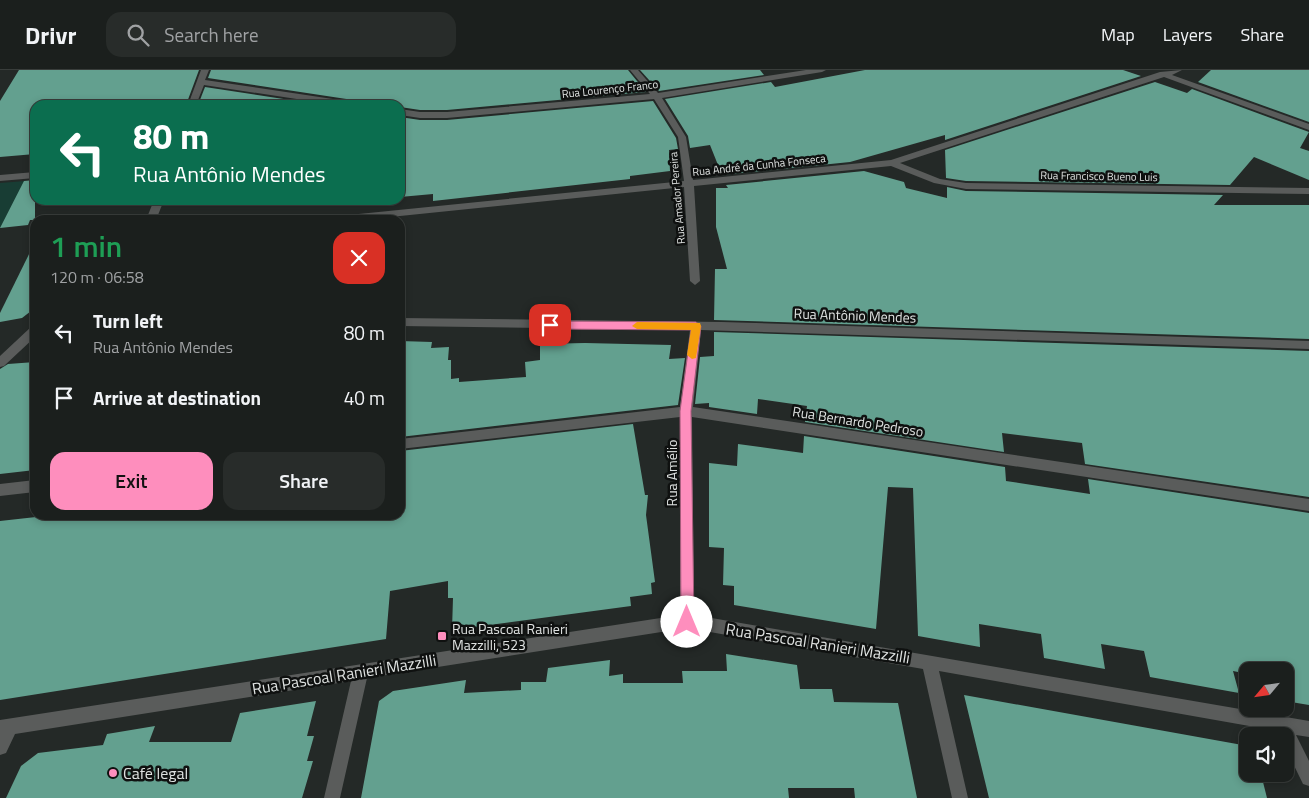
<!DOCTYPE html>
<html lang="en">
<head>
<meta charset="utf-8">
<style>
  :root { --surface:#1b1f1d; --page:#282c2a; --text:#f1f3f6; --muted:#a0a2a4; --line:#393d3b; --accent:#fe8ebd }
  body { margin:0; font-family:"Titillium Web",sans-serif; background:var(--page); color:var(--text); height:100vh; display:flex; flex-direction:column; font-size:19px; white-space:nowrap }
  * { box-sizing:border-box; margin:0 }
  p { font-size:16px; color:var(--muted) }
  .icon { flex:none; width:28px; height:28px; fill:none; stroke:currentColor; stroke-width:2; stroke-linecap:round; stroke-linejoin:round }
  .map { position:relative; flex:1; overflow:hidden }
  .side { position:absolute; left:30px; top:145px; width:375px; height:305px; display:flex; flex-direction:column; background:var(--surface); border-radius:15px; box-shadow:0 2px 8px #0003,0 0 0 1px var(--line) }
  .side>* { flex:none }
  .hud { position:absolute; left:30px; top:30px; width:375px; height:105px; border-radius:15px; box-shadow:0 2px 8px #0003,0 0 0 1px var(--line); background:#0b6e4f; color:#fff; overflow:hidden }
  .needle { width:32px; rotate:241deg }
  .controls { position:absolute; left:1239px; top:592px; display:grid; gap:10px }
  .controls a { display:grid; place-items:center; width:55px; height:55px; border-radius:10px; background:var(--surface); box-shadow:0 2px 8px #0003,0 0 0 1px var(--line); font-size:25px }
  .pin { position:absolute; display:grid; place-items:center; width:42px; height:42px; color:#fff; margin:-21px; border-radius:10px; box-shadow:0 2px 8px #0006 }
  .me { position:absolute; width:55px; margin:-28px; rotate:0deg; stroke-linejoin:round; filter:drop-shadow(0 0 4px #0008) }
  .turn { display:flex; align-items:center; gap:18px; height:105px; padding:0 20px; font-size:22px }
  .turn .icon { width:65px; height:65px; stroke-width:2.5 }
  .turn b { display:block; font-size:35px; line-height:42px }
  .round { display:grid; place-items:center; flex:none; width:52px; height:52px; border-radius:15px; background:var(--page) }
  .overview { display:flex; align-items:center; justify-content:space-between; height:85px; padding:0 20px }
  h1 { font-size:30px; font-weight:600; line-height:38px; color:#1e9e55 }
  .action { display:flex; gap:10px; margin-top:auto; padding:10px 20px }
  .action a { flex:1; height:58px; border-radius:15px; background:var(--accent); color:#111; font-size:20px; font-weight:600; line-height:58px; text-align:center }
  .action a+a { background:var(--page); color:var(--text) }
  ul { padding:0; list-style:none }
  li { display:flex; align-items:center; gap:15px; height:65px; padding:0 20px }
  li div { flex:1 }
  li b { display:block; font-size:19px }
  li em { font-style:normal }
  header { display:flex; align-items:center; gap:30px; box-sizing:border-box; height:70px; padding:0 25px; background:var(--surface); border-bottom:1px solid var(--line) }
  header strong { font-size:24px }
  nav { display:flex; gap:28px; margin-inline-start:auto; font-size:18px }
  .search { width:350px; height:45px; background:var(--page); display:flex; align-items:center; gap:12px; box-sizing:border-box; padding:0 18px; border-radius:15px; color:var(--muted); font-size:19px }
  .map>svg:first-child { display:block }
</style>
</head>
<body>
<header>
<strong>Drivr</strong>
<div class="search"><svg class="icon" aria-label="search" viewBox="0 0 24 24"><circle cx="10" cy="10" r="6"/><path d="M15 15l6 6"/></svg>Search here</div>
<nav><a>Map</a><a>Layers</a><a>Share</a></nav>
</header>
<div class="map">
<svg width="1309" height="728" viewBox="0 0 1309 728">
  <rect width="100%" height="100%" fill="#242927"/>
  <polygon fill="#183d34" points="25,111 0,158 0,113"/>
  <g fill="#63a08f">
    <polygon points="19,0 199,0 186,35 35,35 35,84 0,87 0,31"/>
    <polygon points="211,0 628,0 646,22 447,40 420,40 400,37 400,35 359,35 353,30 208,8"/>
    <polygon points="640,0 760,0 764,5 659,21"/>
    <polygon points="865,0 1123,0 1141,6 945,70 945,65 850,92 722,105 710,75 690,78 688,66 665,29 771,12 775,17"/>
    <polygon points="1211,0 1309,0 1309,52 1198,12"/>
    <polygon points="1155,12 1187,23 1192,19 1309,62 1300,78 1309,81 1309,110 1254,87 1230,115 966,111 946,108 945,80"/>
    <polygon points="205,17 323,35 198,35"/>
    <polygon points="653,31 676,68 678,79 669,80 670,101 630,106 630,109 433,131 433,124 400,127 400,47 420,50 447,50"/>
    <polygon points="864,101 904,112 906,118 947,128 947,117 966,121 1223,125 1214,135 1309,135 1309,269 714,250 715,199 727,199 716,157 716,118 728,118 726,115"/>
    <polygon points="35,110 35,150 30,150 28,155 0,158 24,111"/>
    <polygon points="35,172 35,238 22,248 0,252 0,243"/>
    <polygon points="714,262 1309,281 1309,427 1085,394 1082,373 1002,363 1004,382 805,352 807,336 758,329 757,344 709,337 709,333 695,334 700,287 714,286"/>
    <polygon points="400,271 432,272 431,278 449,277 448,290 451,290 451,309 459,308 459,312 526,307 525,292 540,290 540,274 585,273 671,275 669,289 685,288 678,335 400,367"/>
    <polygon points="35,292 35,400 0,404 0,299 8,294"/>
    <polygon points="633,354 645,425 648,425 646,445 655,512 651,513 652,524 630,527 631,536 452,560 453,528 448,528 448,511 390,521 386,569 0,630 0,451 54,445 400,445 400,381"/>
    <polygon points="804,366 1005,397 1006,411 1090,424 1088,409 1309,443 1309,635 1285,631 1285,601 1248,601 1248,604 1233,601 1239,623 1150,607 1144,581 1101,574 1105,599 1044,588 1041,564 979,554 980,577 918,566 913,418 888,417 876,559 734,535 734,516 723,515 724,478 709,477 709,393 737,396 738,374 803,383"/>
    <polygon points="726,584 797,595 800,619 832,619 834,632 898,633 917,728 855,728 854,718 788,718 789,728 361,728 379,631 393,621 466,610 464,623 521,620 521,612 546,612 548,598 610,590 609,606 623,604 623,613 683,613 682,601 727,601"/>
    <polygon points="964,625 1248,676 1248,704 1261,704 1267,728 989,728"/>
    <polygon points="316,631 307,666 314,666 307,691 313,691 302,728 6,728 21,696 38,683 103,675 107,664 155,656 149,672 231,672 240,643"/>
  </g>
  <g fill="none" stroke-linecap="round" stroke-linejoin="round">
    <g fill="#5a5c5b" fill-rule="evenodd">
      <polygon points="201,0 209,0 205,10 353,32 357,35 336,35 204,15 196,35 188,35"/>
      <polygon points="630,0 638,0 658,23 806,0 826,0 822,2 662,28 686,67 693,110 891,90 1160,2 1182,0 1172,5 1309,54 1309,60 1164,7 900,93 940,109 966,113 1309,118 1309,124 966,119 934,113 891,96 694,116 700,211 695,215 690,211 684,117 361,150 324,150 329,147 684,111 678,67 654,29 447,48 420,48 400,45 400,39 420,42 447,42 650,24"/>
      <polygon points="35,102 35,108 0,111 0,105"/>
      <polygon points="154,130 164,130 156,150 146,150"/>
      <polygon points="400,248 722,252 1309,271 1309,279 701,260 693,337 1309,429 1309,441 692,347 694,545 1309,651 1309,667 1296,665 1309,691 1309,716 1303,714 1285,677 1285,666 1280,666 1277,661 939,601 968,728 952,728 923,599 687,558 367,608 340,728 324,728 351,611 15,664 6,683 0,685 0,650 680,545 680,347 400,379 400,369 680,337 690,260 400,256"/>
      <polygon points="35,256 35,267 4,296 0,297 0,286 31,257"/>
      <polygon points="35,410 35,422 0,426 0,414"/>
    </g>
  </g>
  <polygon fill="#fe8ebd" stroke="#a55c7b" points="550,251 696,252 701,256 691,341 694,552 692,556 687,558 683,556 681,552 680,341 691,260 550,259 545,255"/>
  <polygon fill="#f59e0b" points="637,252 700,253 701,256 696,288 692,289 687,285 691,260 637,259 632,256"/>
  <g fill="#fe8ebd" stroke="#0f1110" stroke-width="2">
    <rect x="437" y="561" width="10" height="10" rx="2.5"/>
    <circle cx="113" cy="703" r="5"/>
  </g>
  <g text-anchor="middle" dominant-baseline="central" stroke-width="5" stroke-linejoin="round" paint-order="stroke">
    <g font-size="11" fill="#dfe2e1" stroke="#0f1110">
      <text transform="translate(610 19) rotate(-6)">Rua Lourenço Franco</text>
      <text transform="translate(759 95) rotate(-6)">Rua André da Cunha Fonseca</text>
      <text transform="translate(1099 106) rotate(1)">Rua Francisco Bueno Luis</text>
      <text transform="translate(677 128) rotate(-95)">Rua Amador Pereira</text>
    </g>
    <g font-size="14" fill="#dfe2e1" stroke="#0f1110">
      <text transform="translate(855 245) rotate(2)">Rua Antônio Mendes</text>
      <text transform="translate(858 351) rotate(9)">Rua Bernardo Pedroso</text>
      <text transform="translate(671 403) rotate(-90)">Rua Amélio</text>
    </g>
    <g font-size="14" fill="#dfe2e1" stroke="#0f1110" text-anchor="start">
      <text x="452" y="558">Rua Pascoal Ranieri<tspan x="452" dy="16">Mazzilli, 523</tspan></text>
    </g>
    <g font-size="16" fill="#dfe2e1" stroke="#0f1110">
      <text transform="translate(818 573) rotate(9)">Rua Pascoal Ranieri Mazzilli</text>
      <text transform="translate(344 604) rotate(-9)">Rua Pascoal Ranieri Mazzilli</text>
    </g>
    <g font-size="16" fill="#dfe2e1" stroke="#0f1110" text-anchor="start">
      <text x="123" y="703">Café legal</text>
    </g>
  </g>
</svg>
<div class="controls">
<a><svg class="needle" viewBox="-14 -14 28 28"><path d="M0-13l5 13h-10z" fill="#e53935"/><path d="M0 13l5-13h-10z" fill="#a0a2a4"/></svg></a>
<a><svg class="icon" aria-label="sound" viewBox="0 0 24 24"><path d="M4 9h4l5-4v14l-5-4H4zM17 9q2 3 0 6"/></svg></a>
</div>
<div class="pin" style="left:550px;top:255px;background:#d93025"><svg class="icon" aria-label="arrive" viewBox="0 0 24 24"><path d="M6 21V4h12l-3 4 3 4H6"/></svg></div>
<svg class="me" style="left:687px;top:552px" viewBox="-20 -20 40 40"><circle r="19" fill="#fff"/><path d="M0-13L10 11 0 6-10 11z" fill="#fe8ebd"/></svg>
<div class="hud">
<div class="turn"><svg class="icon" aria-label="left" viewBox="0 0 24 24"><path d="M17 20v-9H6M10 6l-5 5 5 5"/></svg><div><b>80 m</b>Rua Antônio Mendes</div></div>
</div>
<section class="side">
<div class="overview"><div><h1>1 min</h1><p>120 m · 06:58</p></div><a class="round" style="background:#d93025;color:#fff"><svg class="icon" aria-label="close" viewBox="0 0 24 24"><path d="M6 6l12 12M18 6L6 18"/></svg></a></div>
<ul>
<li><svg class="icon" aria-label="left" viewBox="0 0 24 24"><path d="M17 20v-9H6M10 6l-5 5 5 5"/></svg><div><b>Turn left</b><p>Rua Antônio Mendes</p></div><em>80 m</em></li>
<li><svg class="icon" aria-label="arrive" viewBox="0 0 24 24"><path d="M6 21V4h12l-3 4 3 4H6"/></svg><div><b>Arrive at destination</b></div><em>40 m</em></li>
</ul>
<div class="action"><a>Exit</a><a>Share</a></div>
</section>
</div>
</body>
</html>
